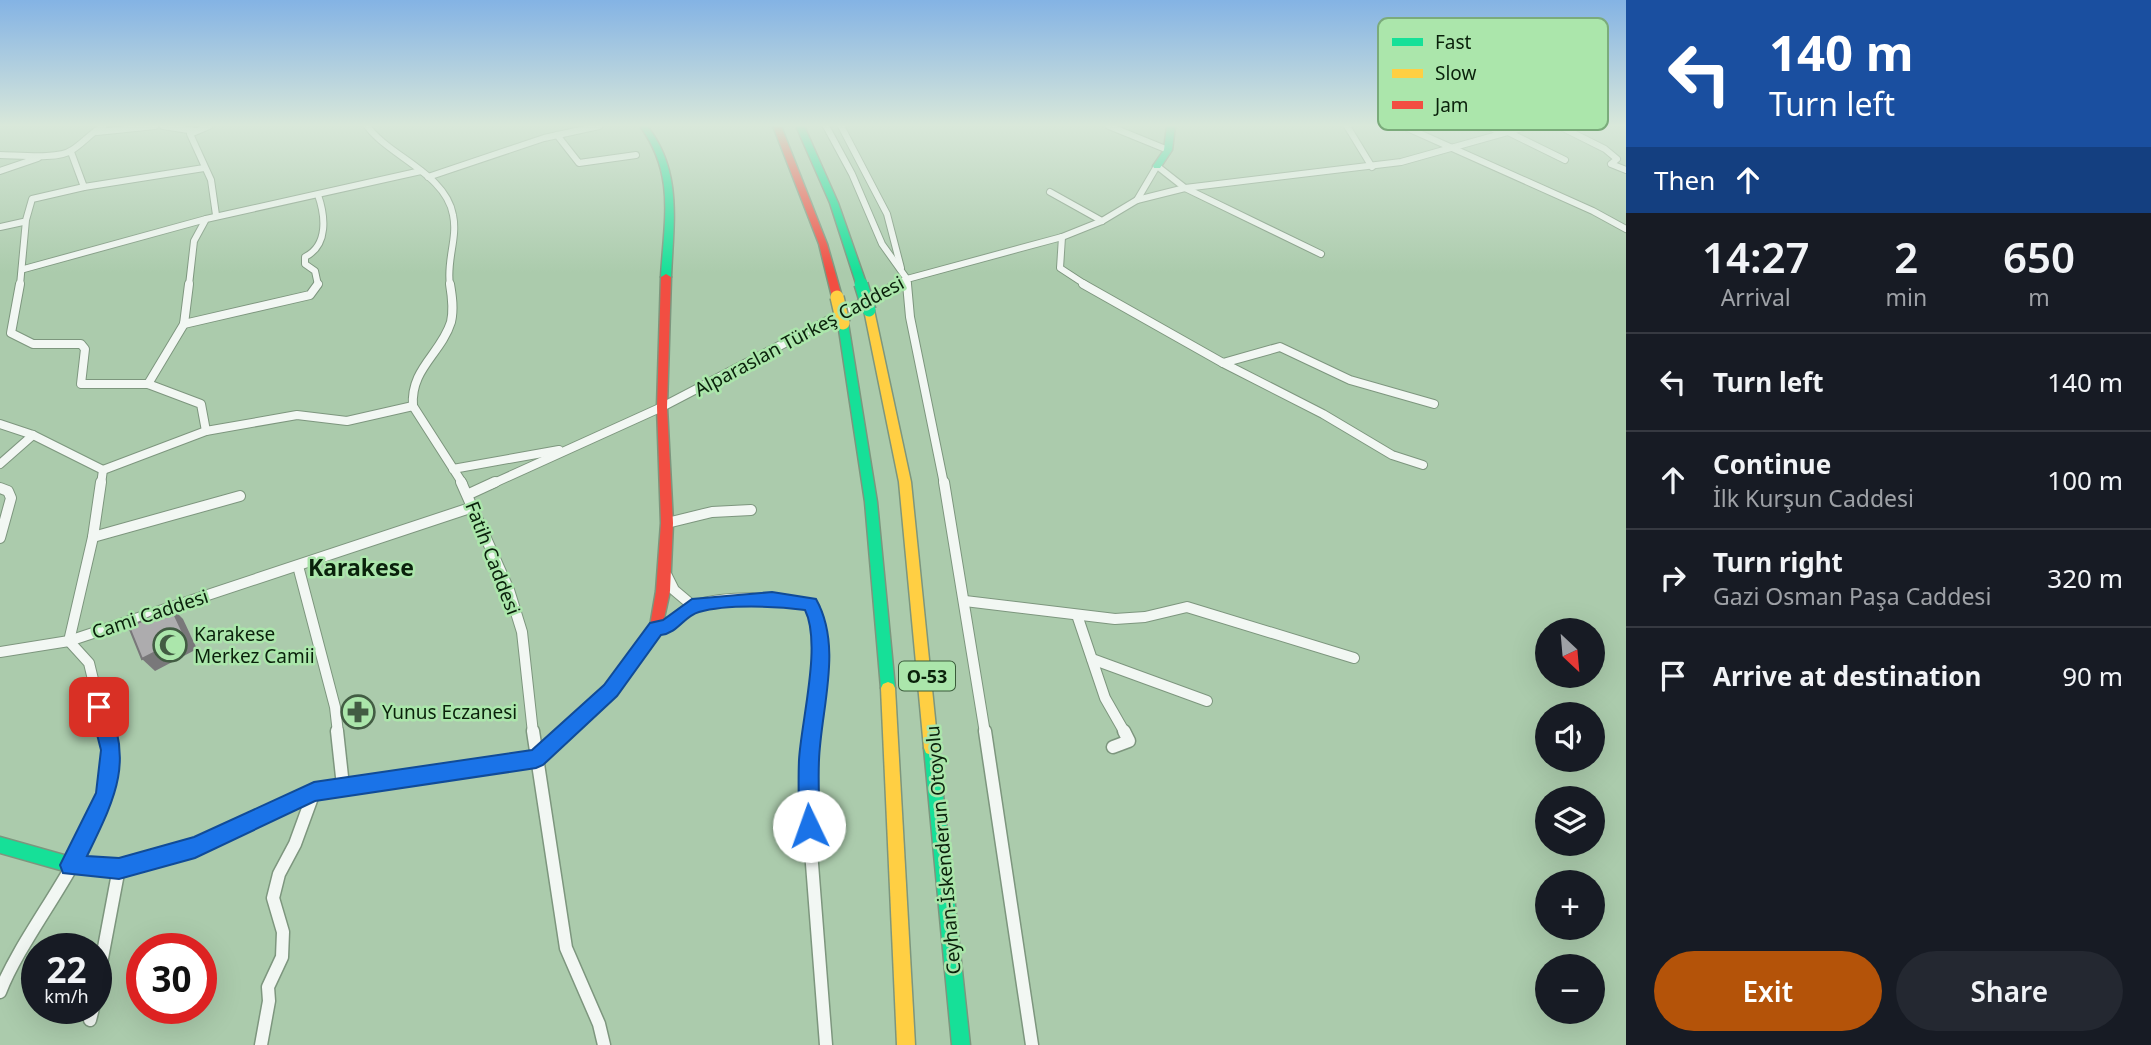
<!DOCTYPE html>
<html lang="en">
<head>
<meta charset="utf-8">
<style>
  :root { --surface:#171b24; --page:#242831; --text:#f1f3f6; --muted:#9ea1a6; --line:#363941; --accent:#b45309 }
  body { margin:0; font-family:"Noto Sans",sans-serif; background:var(--page); color:var(--text); height:100vh; display:flex; flex-direction:column; font-size:26px; white-space:nowrap }
  * { box-sizing:border-box; margin:0 }
  p { font-size:23px; color:var(--muted) }
  .icon { flex:none; width:38px; height:38px; fill:none; stroke:currentColor; stroke-width:2; stroke-linecap:round; stroke-linejoin:round }
  .map { position:relative; flex:1; overflow:hidden }
  .panel { display:flex; flex-direction:column; background:var(--surface); width:525px }
  .panel>* { flex:none }
  .hud { background:#1a4fa0; color:#fff; overflow:hidden }
  .needle { width:46px; rotate:154deg }
  .buttons { position:absolute; left:1535px; top:618px; display:grid; gap:14px }
  .buttons a { display:grid; place-items:center; width:70px; height:70px; border-radius:50%; background:var(--surface); box-shadow:0 7px 28px #0002; font-size:35px }
  .speed { position:absolute; left:21px; top:933px; display:flex; gap:14px; font-size:35px; font-weight:700; text-align:center }
  .speed>* { display:grid; place-content:center; width:91px; height:91px; border-radius:50%; background:var(--surface); box-shadow:0 7px 28px #0002; line-height:1 }
  .speed small { font-size:18px; font-weight:400 }
  .speed .limit { border:10px solid #d22; background:#fff; color:#111 }
  .pin { position:absolute; display:grid; place-items:center; width:60px; height:60px; color:#fff; margin:-30px; border-radius:14px; box-shadow:0 4px 10px #0006 }
  .me { position:absolute; width:77px; margin:-38px; rotate:357deg; stroke-linejoin:round; filter:drop-shadow(0 0 5px #0008) }
  .turn { display:flex; align-items:center; gap:24px; height:147px; padding:0 28px; font-size:32px }
  .turn .icon { width:91px; height:91px; stroke-width:2.5 }
  .turn b { display:block; font-size:49px; line-height:60px }
  .then { display:flex; align-items:center; height:66px; padding:0 28px; background:#0003; gap:14px; font-size:26px }
  .eta { display:flex; justify-content:space-evenly; align-items:center; height:119px; text-align:center }
  .eta b { font-size:42px; font-weight:600; line-height:49px }
  .button { display:flex; gap:14px; margin-top:auto; padding:14px 28px }
  .button a { flex:1; height:80px; border-radius:42px; background:var(--accent); color:#fff; font-size:28px; font-weight:600; line-height:80px; text-align:center }
  .button a+a { background:var(--page); color:var(--text) }
  ul { padding:0; list-style:none }
  li { display:flex; align-items:center; gap:21px; height:98px; padding:0 28px; border-top:2px solid var(--line) }
  li div { flex:1 }
  li b { display:block; font-size:26px }
  li em { font-style:normal }
  main { display:flex; flex:1; min-height:0 }
  .map>svg:first-child { display:block }
</style>
</head>
<body>
<main>
<div class="map">
<svg width="1626" height="1045" viewBox="0 0 1626 1045">
  <rect width="100%" height="100%" fill="#abcbac"/>
  <g fill="none" stroke-linecap="round" stroke-linejoin="round">
    <defs>
      <g id="street-far3">
        <polyline points="163,126 195,131"/>
        <polyline points="209,126 190,134 211,180 216,215"/>
        <path d="M 367,126 C 390,157 446,174 453,215 C 458,238 446,261 450,285"/>
        <polyline points="826,126 852,174 882,244 907,279 908,285"/>
        <polyline points="841,126 887,214 901,268"/>
        <polyline points="1109,126 1168,150"/>
        <polyline points="1347,126 1372,167"/>
        <polyline points="1403,126 1593,211 1626,229"/>
        <polyline points="1488,126 1501,133"/>
        <polyline points="1559,126 1605,149 1617,159 1611,164 1626,170"/>
        <polyline points="97,132 155,126"/>
        <polyline points="1508,132 1565,160"/>
        <polyline points="557,135 579,163 636,155"/>
        <polyline points="71,152 84,187"/>
        <path d="M 0,155 C 17,155 59,160 72,150 C 83,143 91,133 103,126"/>
        <polyline points="0,171 38,158"/>
        <polyline points="428,177 544,138 599,126"/>
        <polyline points="1050,192 1102,221"/>
        <polyline points="1137,200 1157,166 1185,188 1321,254"/>
        <polyline points="0,227 23,222"/>
        <polyline points="1062,237 1060,268 1086,285"/>
        <polyline points="24,269 206,219"/>
        <polyline points="20,285 26,220 32,199 84,187 204,168"/>
        <polyline points="189,285 194,241 206,219 421,171"/>
        <path d="M 318,285 L 315,271 L 305,264 L 305,257 C 329,245 325,215 318,195"/>
        <polyline points="895,285 907,279 1062,237 1102,221 1137,200 1185,188 1401,162 1529,126"/>
      </g>
      <g id="street-far2">
        <polyline points="20,284 11,333 33,344 81,344 85,349 81,384 148,384 201,404 206,431"/>
        <path d="M 450,284 C 452,296 454,309 451,322 C 441,354 410,369 413,406 L 463,484"/>
        <polyline points="907,284 910,317 944,484"/>
        <polyline points="1083,284 1223,363 1280,347 1350,380 1434,404"/>
        <polyline points="184,324 310,295 318,284"/>
        <polyline points="1223,363 1323,414 1392,455 1423,465"/>
        <polyline points="148,384 184,324 189,284"/>
        <polyline points="0,424 33,435 103,470 101,484"/>
        <polyline points="0,464 33,435"/>
        <polyline points="453,469 559,450"/>
        <polyline points="103,470 206,431 297,415 347,421 413,406"/>
        <polyline points="492,484 662,407 898,284"/>
      </g>
      <g id="street-far1">
        <polyline points="101,482 93,537 69,641 89,663 106,733"/>
        <polyline points="461,482 509,590 522,632 533,733"/>
        <polyline points="944,482 985,733"/>
        <polyline points="0,488 8,491 11,498 0,538"/>
        <polyline points="469,494 495,482"/>
        <polyline points="667,523 712,512 751,510"/>
        <polyline points="93,537 240,496"/>
        <polyline points="298,566 335,707 338,733"/>
        <polyline points="667,576 674,590 693,606"/>
        <polyline points="965,601 1115,619 1145,617 1187,607 1354,658"/>
        <polyline points="1077,615 1105,698 1125,733"/>
        <path d="M 656,628 C 672,625 679,611 694,606 C 721,596 789,595 815,608 L 820,663 L 813,733"/>
        <polyline points="0,652 69,641 473,507"/>
        <polyline points="1092,659 1207,701"/>
      </g>
      <g id="street">
        <polyline points="337,731 343,786"/>
        <polyline points="533,731 566,948 599,1024 604,1045"/>
        <polyline points="813,731 807,799 826,1045"/>
        <polyline points="985,731 1032,1045"/>
        <polyline points="1113,747 1129,741 1124,731"/>
        <polyline points="96,990 119,868"/>
        <path d="M 0,992 C 31,913 127,820 105,731"/>
        <polyline points="90,1020 93,1008"/>
        <polyline points="261,1045 269,1001 268,987 282,957 283,932 273,898 279,874 295,844 314,792"/>
      </g>
      <g id="fast">
        <path d="M 640,126 L 647,126 C 683,172 673,223 671,277 L 666,280 L 661,277 C 664,220 676,175 640,126 Z"/>
        <polygon points="796,126 804,126 838,203 866,283 864,285 858,285 856,283 830,203"/>
        <polygon points="1167,126 1175,126 1172,150 1160,168 1154,168 1153,166 1164,150"/>
        <polygon points="843,320 848,323 877,502 895,688 893,692 888,694 883,692 881,688 865,502 838,323"/>
        <polygon points="593,701 598,702 600,707 598,712 541,764 536,766 315,799 195,855 119,876 71,873 0,853 0,837 71,857 119,860 194,839 314,785 532,753 588,702"/>
        <polygon points="931,741 936,743 938,748 970,1045 952,1045 924,748 926,743"/>
      </g>
      <g id="slow">
        <polygon points="869,307 874,310 911,482 938,748 936,753 931,755 926,753 924,748 899,482 864,310"/>
        <polygon points="888,682 893,684 895,688 915,1045 897,1045 881,688 883,684"/>
      </g>
      <g id="jam">
        <polygon points="773,126 781,126 827,244 842,297 840,299 837,300 832,297 819,244"/>
        <polygon points="666,274 671,277 667,407 673,523 670,591 661,632 616,694 598,712 593,713 588,712 586,707 588,702 606,686 650,626 656,591 661,523 657,407 661,277"/>
      </g>
    </defs>
    <use href="#street-far3" stroke="#7d967e" stroke-width="8"/>
    <use href="#street-far2" stroke="#7d967e" stroke-width="10"/>
    <use href="#street-far1" stroke="#7d967e" stroke-width="12"/>
    <use href="#street" stroke="#7d967e" stroke-width="15"/>
    <use href="#fast" stroke="#7d967e" stroke-width="3"/>
    <use href="#slow" stroke="#7d967e" stroke-width="3"/>
    <use href="#jam" stroke="#7d967e" stroke-width="3"/>
    <use href="#street-far3" stroke="#f2f7f3" stroke-width="6"/>
    <use href="#street-far2" stroke="#f2f7f3" stroke-width="8"/>
    <use href="#street-far1" stroke="#f2f7f3" stroke-width="10"/>
    <use href="#street" stroke="#f2f7f3" stroke-width="12"/>
    <use href="#fast" fill="#16e098" fill-rule="evenodd"/>
    <use href="#slow" fill="#ffcf43" fill-rule="evenodd"/>
    <use href="#jam" fill="#f24e42" fill-rule="evenodd"/>
    <defs>
      <polyline id="fast-bridge" points="861,284 869,310"/>
      <polyline id="slow-bridge" points="837,297 843,323"/>
    </defs>
    <use href="#fast-bridge" stroke="#7d967e" stroke-width="16" stroke-linecap="butt"/>
    <use href="#slow-bridge" stroke="#7d967e" stroke-width="16" stroke-linecap="butt"/>
    <use href="#fast-bridge" stroke="#16e098" stroke-width="13"/>
    <use href="#slow-bridge" stroke="#ffcf43" stroke-width="13"/>
  </g>
  <polygon fill="#79787a" points="171,607 183,619 197,649 155,671 142,659"/>
  <polygon fill="#adacae" stroke="#79787a" stroke-width="2" points="171,607 185,637 142,659 129,627"/>
  <linearGradient id="sky" x2="0" y2="1"><stop stop-color="#84b3e4"/><stop offset="0.46" stop-color="#d9e8da"/><stop offset="1" stop-color="#d9e8da" stop-opacity="0"/></linearGradient>
  <rect width="1626" height="273" fill="url(#sky)"/>
  <path fill="#1a73e8" stroke="#114b97" stroke-width="2" d="M 772,592 L 816,599 C 843,647 821,708 819,760 C 818,782 819,804 820,826 L 817,833 L 809,836 L 802,833 L 799,826 C 799,804 798,782 799,760 C 801,722 822,644 805,610 C 775,606 727,604 699,612 C 684,616 678,633 661,635 L 617,696 L 543,765 L 536,768 L 315,801 L 195,858 L 119,879 L 63,873 L 60,865 L 96,793 L 101,750 L 90,707 L 93,701 L 99,698 L 106,701 C 135,762 114,800 87,856 L 119,858 L 194,837 L 314,782 L 532,750 L 604,685 L 650,623 L 663,620 L 692,599 Z"/>
  <defs>
    <symbol id="mosque-ring" viewBox="-11 -11 22 22"><circle r="9.5" fill="#abe6ab" stroke="#425c43" stroke-width="1.5"/><path d="M3.5-4.9A6 6 0 1 0 3.5 4.9A5 5 0 1 1 3.5-4.9Z" fill="#425c43"/></symbol>
    <symbol id="pharmacy-ring" viewBox="-11 -11 22 22"><circle r="9.5" fill="#abe6ab" stroke="#425c43" stroke-width="1.5"/><path d="M-2-6h4v4h4v4h-4v4h-4v-4h-4v-4h4Z" fill="#425c43"/></symbol>
  </defs>
  <g fill-rule="evenodd">
    <use href="#mosque-ring" x="151" y="626" width="38" height="38"/>
    <use href="#pharmacy-ring" x="339" y="693" width="38" height="38"/>
  </g>
  <g text-anchor="middle" dominant-baseline="central" stroke-width="5" stroke-linejoin="round" paint-order="stroke">
    <rect fill="#abe6ab" stroke="#3a5c3b" stroke-width="2" x="899" y="661.5" width="56" height="29" rx="5"/>
    <g font-size="18" font-weight="bold" fill="#0a210b">
      <text x="927" y="676">O-53</text>
    </g>
    <g font-size="19" fill="#0a210b" stroke="#abe6ab">
      <text transform="translate(799 336) rotate(-28)">Alparaslan Türkeş Caddesi</text>
      <text transform="translate(493 558) rotate(69)">Fatih Caddesi</text>
      <text transform="translate(150 614) rotate(-18)">Cami Caddesi</text>
      <text transform="translate(943 850) rotate(-95)">Ceyhan-İskenderun Otoyolu</text>
    </g>
    <g font-size="19" fill="#0a210b" stroke="#abe6ab" text-anchor="start">
      <text x="194" y="634">Karakese<tspan x="194" dy="22">Merkez Camii</tspan></text>
      <text x="382" y="712">Yunus Eczanesi</text>
    </g>
    <g font-size="23" font-weight="bold" fill="#0a210b" stroke="#abe6ab">
      <text x="361" y="567">Karakese</text>
    </g>
  </g>
  <rect x="1378" y="18" width="230" height="112" rx="10" fill="#abe6ab" stroke="#7bab7b" stroke-width="2"/>
  <rect x="1392" y="38" width="31" height="8" fill="#16e098"/>
  <rect x="1392" y="69" width="31" height="9" fill="#ffcf43"/>
  <rect x="1392" y="101" width="31" height="8" fill="#f24e42"/>
  <g font-size="19" fill="#0a210b">
    <text x="1435" y="49">Fast</text>
    <text x="1435" y="80">Slow</text>
    <text x="1435" y="112">Jam</text>
  </g>
</svg>
<div class="buttons">
<a><svg class="needle" viewBox="-14 -14 28 28"><path d="M0-13l5 13h-10z" fill="#e53935"/><path d="M0 13l5-13h-10z" fill="#9ea1a6"/></svg></a>
<a><svg class="icon" aria-label="sound" viewBox="0 0 24 24"><path d="M4 9h4l5-4v14l-5-4H4zM17 9q2 3 0 6"/></svg></a>
<a><svg class="icon" aria-label="layers" viewBox="0 0 24 24"><path d="M12 4l9 5-9 5-9-5zM3 14l9 5 9-5"/></svg></a>
<a>+</a>
<a>−</a>
</div>
<div class="speed"><div>22<small>km/h</small></div><div class="limit">30</div></div>
<div class="pin" style="left:99px;top:707px;background:#d93025"><svg class="icon" aria-label="arrive" viewBox="0 0 24 24"><path d="M6 21V4h12l-3 4 3 4H6"/></svg></div>
<svg class="me" style="left:809px;top:826px" viewBox="-20 -20 40 40"><circle r="19" fill="#fff"/><path d="M0-13L10 11 0 6-10 11z" fill="#1a73e8"/></svg>
</div>
<section class="panel">
<div class="hud">
<div class="turn"><svg class="icon" aria-label="left" viewBox="0 0 24 24"><path d="M17 20v-9H6M10 6l-5 5 5 5"/></svg><div><b>140 m</b>Turn left</div></div>
<div class="then">Then<svg class="icon" aria-label="ahead" viewBox="0 0 24 24"><path d="M12 20V5M6 11l6-6 6 6"/></svg></div>
</div>
<div class="eta">
<div><b>14:27</b><p>Arrival</p></div>
<div><b>2</b><p>min</p></div>
<div><b>650</b><p>m</p></div>
</div>
<ul>
<li><svg class="icon" aria-label="left" viewBox="0 0 24 24"><path d="M17 20v-9H6M10 6l-5 5 5 5"/></svg><div><b>Turn left</b></div><em>140 m</em></li>
<li><svg class="icon" aria-label="ahead" viewBox="0 0 24 24"><path d="M12 20V5M6 11l6-6 6 6"/></svg><div><b>Continue</b><p>İlk Kurşun Caddesi</p></div><em>100 m</em></li>
<li><svg class="icon" aria-label="right" viewBox="0 0 24 24"><path d="M7 20v-9h11M14 6l5 5-5 5"/></svg><div><b>Turn right</b><p>Gazi Osman Paşa Caddesi</p></div><em>320 m</em></li>
<li><svg class="icon" aria-label="arrive" viewBox="0 0 24 24"><path d="M6 21V4h12l-3 4 3 4H6"/></svg><div><b>Arrive at destination</b></div><em>90 m</em></li>
</ul>
<div class="button"><a>Exit</a><a>Share</a></div>
</section>
</main>
</body>
</html>
